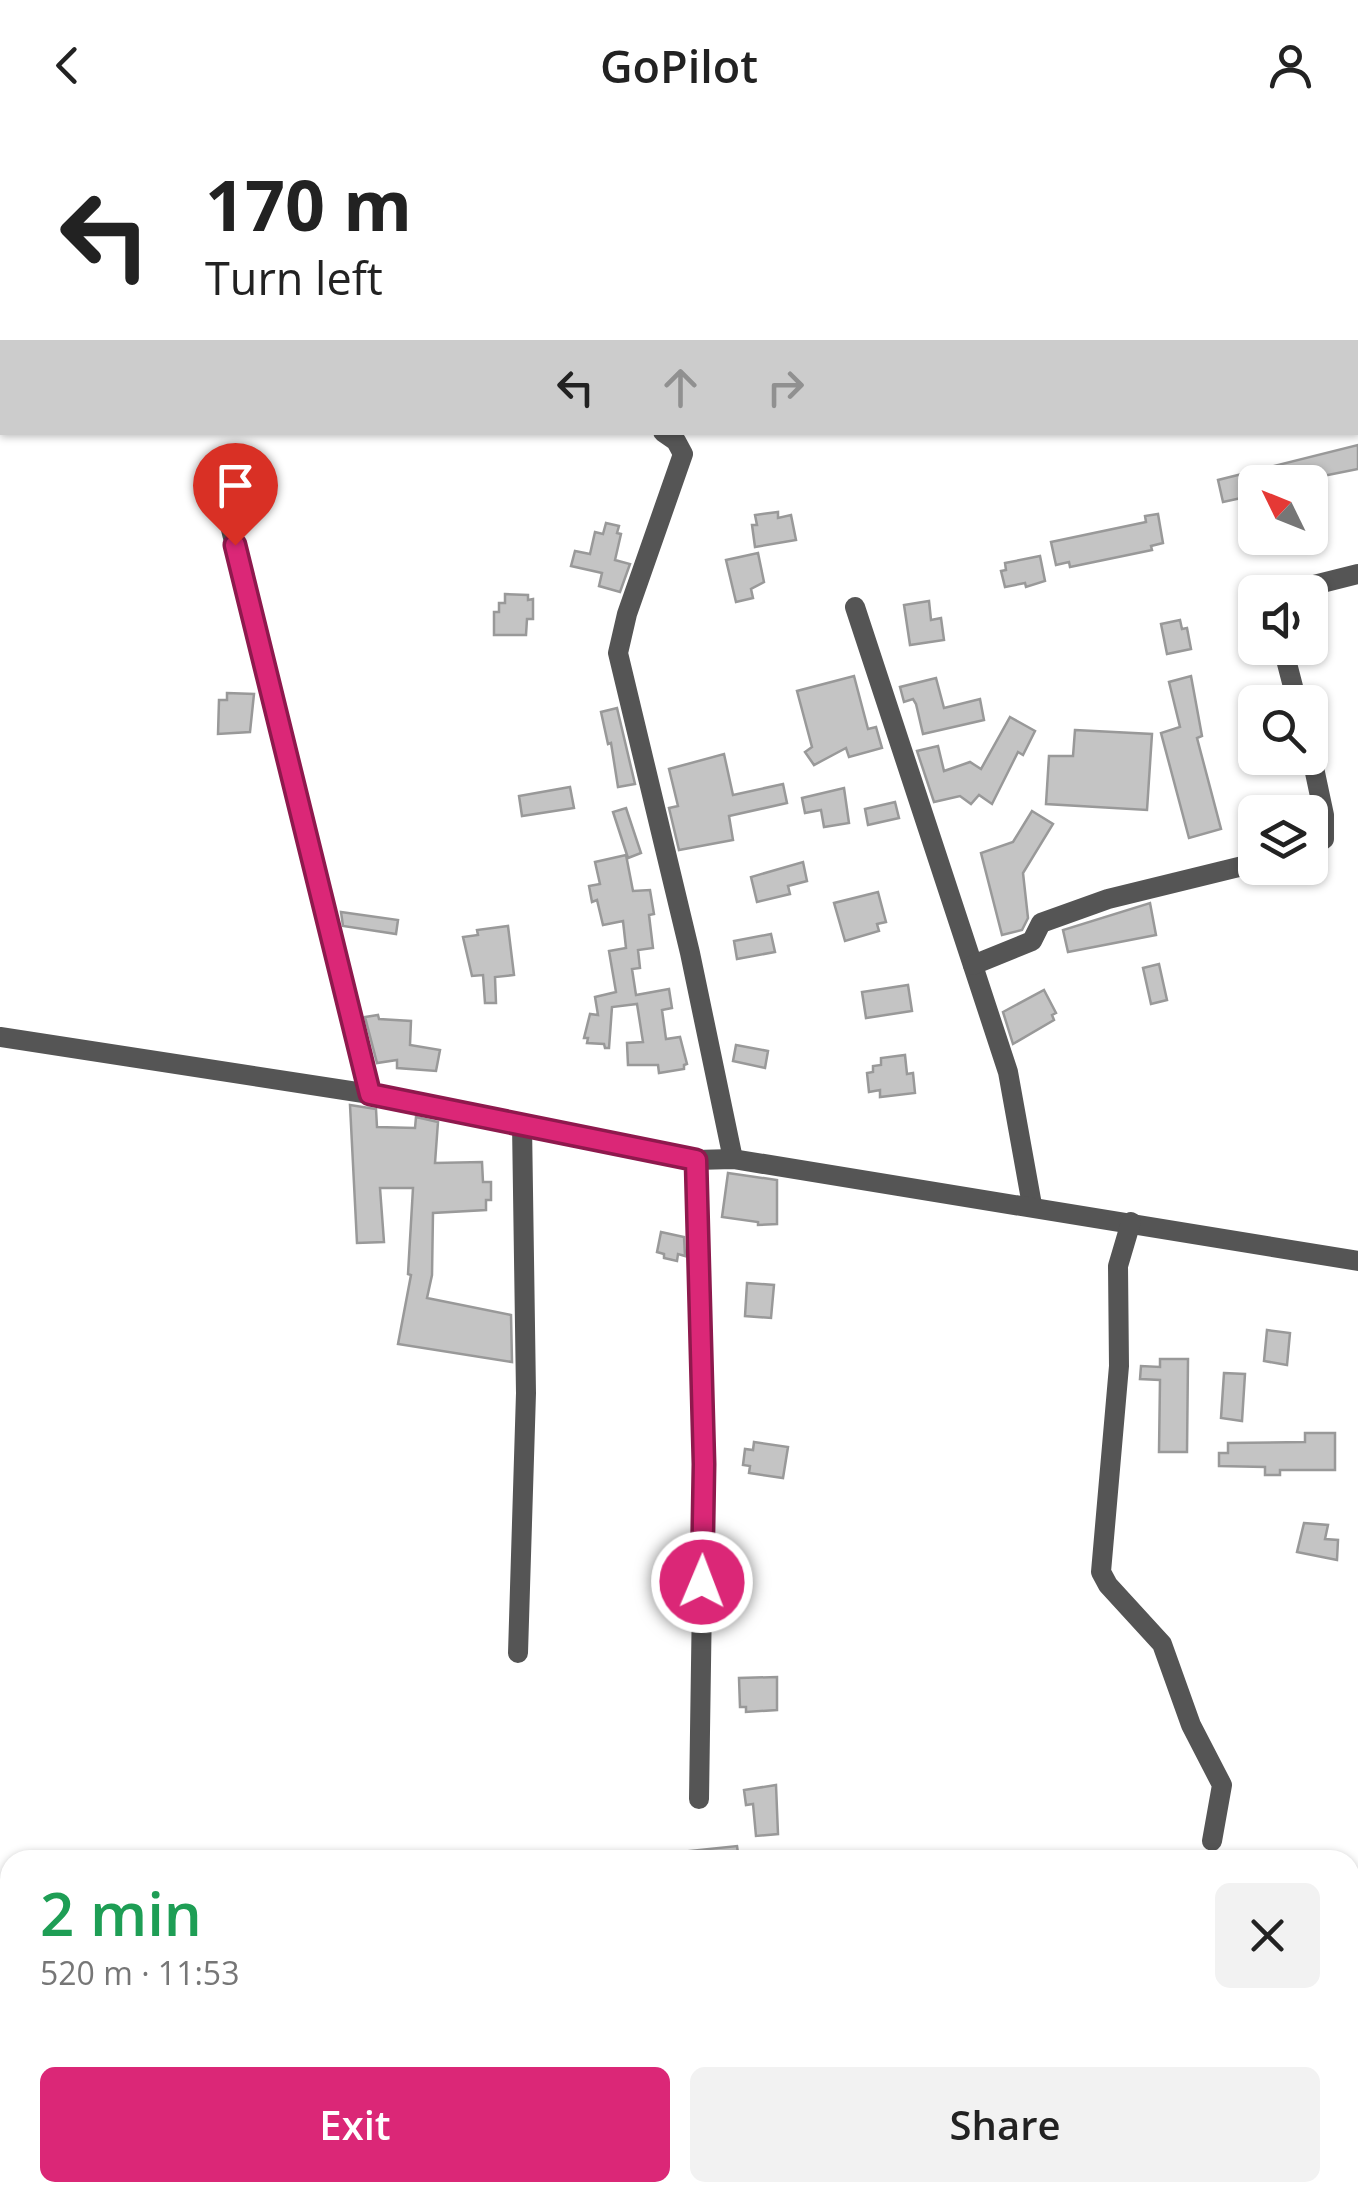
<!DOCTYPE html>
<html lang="en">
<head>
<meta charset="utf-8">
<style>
  :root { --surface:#fff; --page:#f2f2f2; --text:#222; --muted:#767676; --accent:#db2777 }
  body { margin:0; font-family:"Open Sans",sans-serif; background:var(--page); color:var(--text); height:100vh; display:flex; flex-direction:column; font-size:38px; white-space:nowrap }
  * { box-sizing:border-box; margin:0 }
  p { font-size:32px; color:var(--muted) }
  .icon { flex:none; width:55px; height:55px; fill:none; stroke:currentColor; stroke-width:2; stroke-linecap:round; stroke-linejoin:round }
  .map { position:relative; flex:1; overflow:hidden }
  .sheet { position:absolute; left:0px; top:1720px; width:1360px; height:352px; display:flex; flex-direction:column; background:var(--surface); border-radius:30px 30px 0 0; box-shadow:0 2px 8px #0004 }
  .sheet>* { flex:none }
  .top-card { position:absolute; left:0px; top:0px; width:1360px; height:305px; box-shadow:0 2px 8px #0004; background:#fff; color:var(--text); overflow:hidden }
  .needle { width:65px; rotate:313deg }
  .tools { position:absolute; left:1238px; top:335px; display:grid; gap:20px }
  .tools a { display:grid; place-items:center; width:90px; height:90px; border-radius:15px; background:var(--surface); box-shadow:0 2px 8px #0004; font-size:50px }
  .pin { position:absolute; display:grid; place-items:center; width:85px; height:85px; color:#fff; margin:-102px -42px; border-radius:50% 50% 50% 0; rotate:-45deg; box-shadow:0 0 10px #0007 }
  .pin .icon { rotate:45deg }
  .me { position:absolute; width:110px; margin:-55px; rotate:1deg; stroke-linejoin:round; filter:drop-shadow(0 0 8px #0008) }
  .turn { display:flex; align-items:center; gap:35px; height:210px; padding:0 40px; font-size:45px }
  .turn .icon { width:130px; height:130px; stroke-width:2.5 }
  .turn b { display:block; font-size:70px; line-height:85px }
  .lanes { display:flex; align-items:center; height:95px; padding:0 40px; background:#0003; justify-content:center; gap:50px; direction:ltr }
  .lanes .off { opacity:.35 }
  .round { display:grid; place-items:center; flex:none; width:105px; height:105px; border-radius:15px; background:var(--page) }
  .headline { display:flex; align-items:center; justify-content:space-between; height:170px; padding:0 40px }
  h1 { font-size:60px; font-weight:600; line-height:75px; color:#1e9e55 }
  .primary-button { display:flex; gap:20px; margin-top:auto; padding:20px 40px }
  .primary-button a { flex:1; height:115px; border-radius:15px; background:var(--accent); color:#fff; font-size:40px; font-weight:600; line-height:115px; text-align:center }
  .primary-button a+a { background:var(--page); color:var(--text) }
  header { display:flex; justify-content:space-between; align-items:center; height:130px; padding:0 40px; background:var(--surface); font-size:45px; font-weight:600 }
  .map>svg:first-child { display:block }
</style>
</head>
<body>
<header><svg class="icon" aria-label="back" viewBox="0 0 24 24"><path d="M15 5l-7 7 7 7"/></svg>GoPilot<svg class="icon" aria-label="person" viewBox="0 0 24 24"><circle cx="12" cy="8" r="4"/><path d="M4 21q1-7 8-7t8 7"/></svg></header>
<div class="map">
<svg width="1358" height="2072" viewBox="0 0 1358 2072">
  <rect width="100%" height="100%" fill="#fff"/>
  <g fill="#c4c4c4" stroke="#999" stroke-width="2.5">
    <polygon points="1358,315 1358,339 1293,352 1255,352 1255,365 1223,372 1218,350"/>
    <polygon points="778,382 778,388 791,385 796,410 755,417 752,395 757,395 755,385"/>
    <polygon points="1158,384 1163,413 1151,416 1152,420 1070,437 1069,432 1056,435 1051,412 1146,392 1145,386"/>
    <polygon points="606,393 619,396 617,403 621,404 615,430 630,434 620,462 599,456 602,443 571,436 575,421 590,424 595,402 603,404"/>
    <polygon points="758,423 764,452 751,459 753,468 736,472 726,430"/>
    <polygon points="1040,426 1045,451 1026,457 1025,453 1005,457 1001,441 1006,440 1005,433"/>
    <polygon points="505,464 528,465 528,470 533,469 533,489 527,489 526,505 494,505 494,482 499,482 499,473 505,473"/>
    <polygon points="929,471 931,490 941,488 944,510 910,515 904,475"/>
    <polygon points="1180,490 1182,499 1187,498 1191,519 1167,524 1161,494"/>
    <polygon points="854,546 868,599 876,597 882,618 849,627 846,618 814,635 805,622 812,617 797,561"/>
    <polygon points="1191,546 1202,606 1197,608 1221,699 1189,708 1161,603 1180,597 1169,552"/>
    <polygon points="936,548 944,578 980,569 984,590 923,604 916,574 913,569 904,572 900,557"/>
    <polygon points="227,563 254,564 250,602 218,604 219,570 227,570"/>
    <polygon points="617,578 635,654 618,657 611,613 608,614 601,582"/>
    <polygon points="1010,587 1035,601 1023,625 1018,622 992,674 979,665 971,674 960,666 934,672 917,621 938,616 944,641 970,632 981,639"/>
    <polygon points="1075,600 1152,604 1147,680 1046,674 1049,626 1073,626"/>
    <polygon points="724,624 733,665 783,654 787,673 729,686 733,710 679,720 669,678 678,676 669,639"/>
    <polygon points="570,657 574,678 522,686 519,666"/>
    <polygon points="844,658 849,693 824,697 821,680 805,683 802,668"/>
    <polygon points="895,672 899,688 868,695 865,679"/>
    <polygon points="626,678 641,723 628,728 613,682"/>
    <polygon points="1032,681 1053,694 1023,743 1028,788 1022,800 1002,805 981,723 1013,712"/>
    <polygon points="626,725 633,761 650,760 654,784 649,785 653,818 638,820 640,838 632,839 636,865 669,859 672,878 662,880 666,909 680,907 687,934 684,935 684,939 659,943 658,935 628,935 627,913 643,912 637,874 612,877 609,918 605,918 604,914 587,913 588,908 584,908 590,884 598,885 595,867 616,862 609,821 626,818 623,791 603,795 597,770 592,772 589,756 600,754 595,732"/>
    <polygon points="803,732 807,751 788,756 790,764 757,772 751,747"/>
    <polygon points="878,762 886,792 877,794 879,801 845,811 834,773"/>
    <polygon points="1150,773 1156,805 1068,822 1063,800"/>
    <polygon points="341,782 398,790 396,804 343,796"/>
    <polygon points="508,796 514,845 495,847 496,873 485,873 483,845 472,846 463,807 478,805 477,800"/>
    <polygon points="771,804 775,822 737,829 734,811"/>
    <polygon points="1159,834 1167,870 1151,874 1143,838"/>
    <polygon points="908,855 912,881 866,888 862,862"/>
    <polygon points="1044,860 1056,883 1052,885 1054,890 1013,914 1003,882"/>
    <polygon points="378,885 379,889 411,891 410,915 440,920 436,941 397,938 397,930 377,933 365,887"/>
    <polygon points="736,915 768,921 765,938 733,931"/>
    <polygon points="905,925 907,944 913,943 915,963 880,967 880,960 869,962 867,943 873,942 873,936 881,935 881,928"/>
    <polygon points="350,975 376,979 377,997 415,998 416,987 438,992 435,1033 482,1032 483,1052 491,1052 491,1070 486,1070 486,1080 433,1083 432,1145 427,1168 511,1185 512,1232 398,1214 411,1145 408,1144 413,1058 380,1058 384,1112 357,1113"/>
    <polygon points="728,1043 777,1050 777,1094 758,1095 758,1092 722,1087"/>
    <polygon points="661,1102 684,1107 685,1126 678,1124 677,1131 664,1128 664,1124 657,1122"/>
    <polygon points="747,1153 774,1155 771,1188 745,1186"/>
    <polygon points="1267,1200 1290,1203 1287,1235 1264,1231"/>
    <polygon points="1160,1229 1188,1229 1187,1322 1159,1322 1160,1250 1140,1249 1141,1236 1160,1237"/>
    <polygon points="1224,1243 1245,1244 1242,1291 1221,1288"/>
    <polygon points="1305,1303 1335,1303 1335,1340 1280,1340 1280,1345 1265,1345 1265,1337 1219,1336 1219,1323 1228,1323 1228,1313 1305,1312"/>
    <polygon points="754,1312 788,1317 783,1348 749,1343 750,1336 743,1335 745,1319 753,1320"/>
    <polygon points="1304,1393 1328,1395 1325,1409 1338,1410 1337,1430 1297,1422"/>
    <polygon points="777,1547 777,1580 746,1582 746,1577 740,1577 739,1548"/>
    <polygon points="776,1655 778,1704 756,1706 753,1674 746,1675 744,1660"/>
    <polygon points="737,1716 739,1730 690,1730 689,1721"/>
  </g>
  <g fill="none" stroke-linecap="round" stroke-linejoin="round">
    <g stroke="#555" stroke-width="20">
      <polyline points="30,0 36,2"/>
      <polyline points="663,302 676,311 683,324 627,484 618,523 690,823 733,1029"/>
      <polyline points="226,379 370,964"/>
      <polyline points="1302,462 1310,456 1358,444"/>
      <polyline points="855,477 1008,942 1032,1075"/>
      <polyline points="1283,518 1297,572"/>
      <polyline points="1310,619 1324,685 1324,709 1310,720"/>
      <polyline points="973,835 1032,811 1041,793 1108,769 1255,733"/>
      <polyline points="0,907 370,964 696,1030 733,1029 1358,1131"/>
      <polyline points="696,1030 704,1334 699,1669"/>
      <polyline points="1131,1092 1118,1136 1119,1236 1101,1442 1108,1455 1162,1514 1191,1595 1222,1655 1212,1711"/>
      <polyline points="518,1523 526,1263 522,994"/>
      <polyline points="0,1976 10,1977"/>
      <polyline points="178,2062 181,2072"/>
    </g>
  </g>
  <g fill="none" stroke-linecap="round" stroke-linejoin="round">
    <defs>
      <polyline id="route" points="235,415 370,964 696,1030 704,1334 702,1452"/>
    </defs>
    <use href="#route" stroke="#8e194d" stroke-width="25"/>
    <use href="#route" stroke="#db2777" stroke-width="18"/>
  </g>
</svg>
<div class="tools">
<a><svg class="needle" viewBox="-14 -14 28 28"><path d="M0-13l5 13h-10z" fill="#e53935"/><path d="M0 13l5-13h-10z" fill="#767676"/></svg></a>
<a><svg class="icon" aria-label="sound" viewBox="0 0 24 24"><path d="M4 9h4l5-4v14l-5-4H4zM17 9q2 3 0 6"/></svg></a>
<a><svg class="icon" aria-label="search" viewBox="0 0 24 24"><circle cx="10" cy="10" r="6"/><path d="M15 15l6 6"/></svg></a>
<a><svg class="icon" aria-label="layers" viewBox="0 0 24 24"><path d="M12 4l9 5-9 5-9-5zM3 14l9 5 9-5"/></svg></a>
</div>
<div class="pin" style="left:235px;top:415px;background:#d93025"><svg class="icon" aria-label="arrive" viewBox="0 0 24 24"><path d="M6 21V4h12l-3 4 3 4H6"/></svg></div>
<svg class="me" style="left:702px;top:1452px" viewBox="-20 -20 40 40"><circle r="17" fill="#db2777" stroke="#fff" stroke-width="3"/><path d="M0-11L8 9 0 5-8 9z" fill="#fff"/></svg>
<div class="top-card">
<div class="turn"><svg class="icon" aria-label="left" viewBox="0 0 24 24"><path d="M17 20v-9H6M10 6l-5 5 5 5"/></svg><div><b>170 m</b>Turn left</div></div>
<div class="lanes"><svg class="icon" aria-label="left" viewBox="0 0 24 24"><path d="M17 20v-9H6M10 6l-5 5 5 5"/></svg><svg class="icon off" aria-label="ahead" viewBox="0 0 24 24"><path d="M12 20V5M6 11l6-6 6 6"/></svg><svg class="icon off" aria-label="right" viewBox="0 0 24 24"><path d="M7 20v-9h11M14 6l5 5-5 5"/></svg></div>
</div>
<section class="sheet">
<div class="headline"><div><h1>2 min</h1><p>520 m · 11:53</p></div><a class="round"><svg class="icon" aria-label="close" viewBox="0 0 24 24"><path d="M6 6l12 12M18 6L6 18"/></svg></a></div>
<div class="primary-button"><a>Exit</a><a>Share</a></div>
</section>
</div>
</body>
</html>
